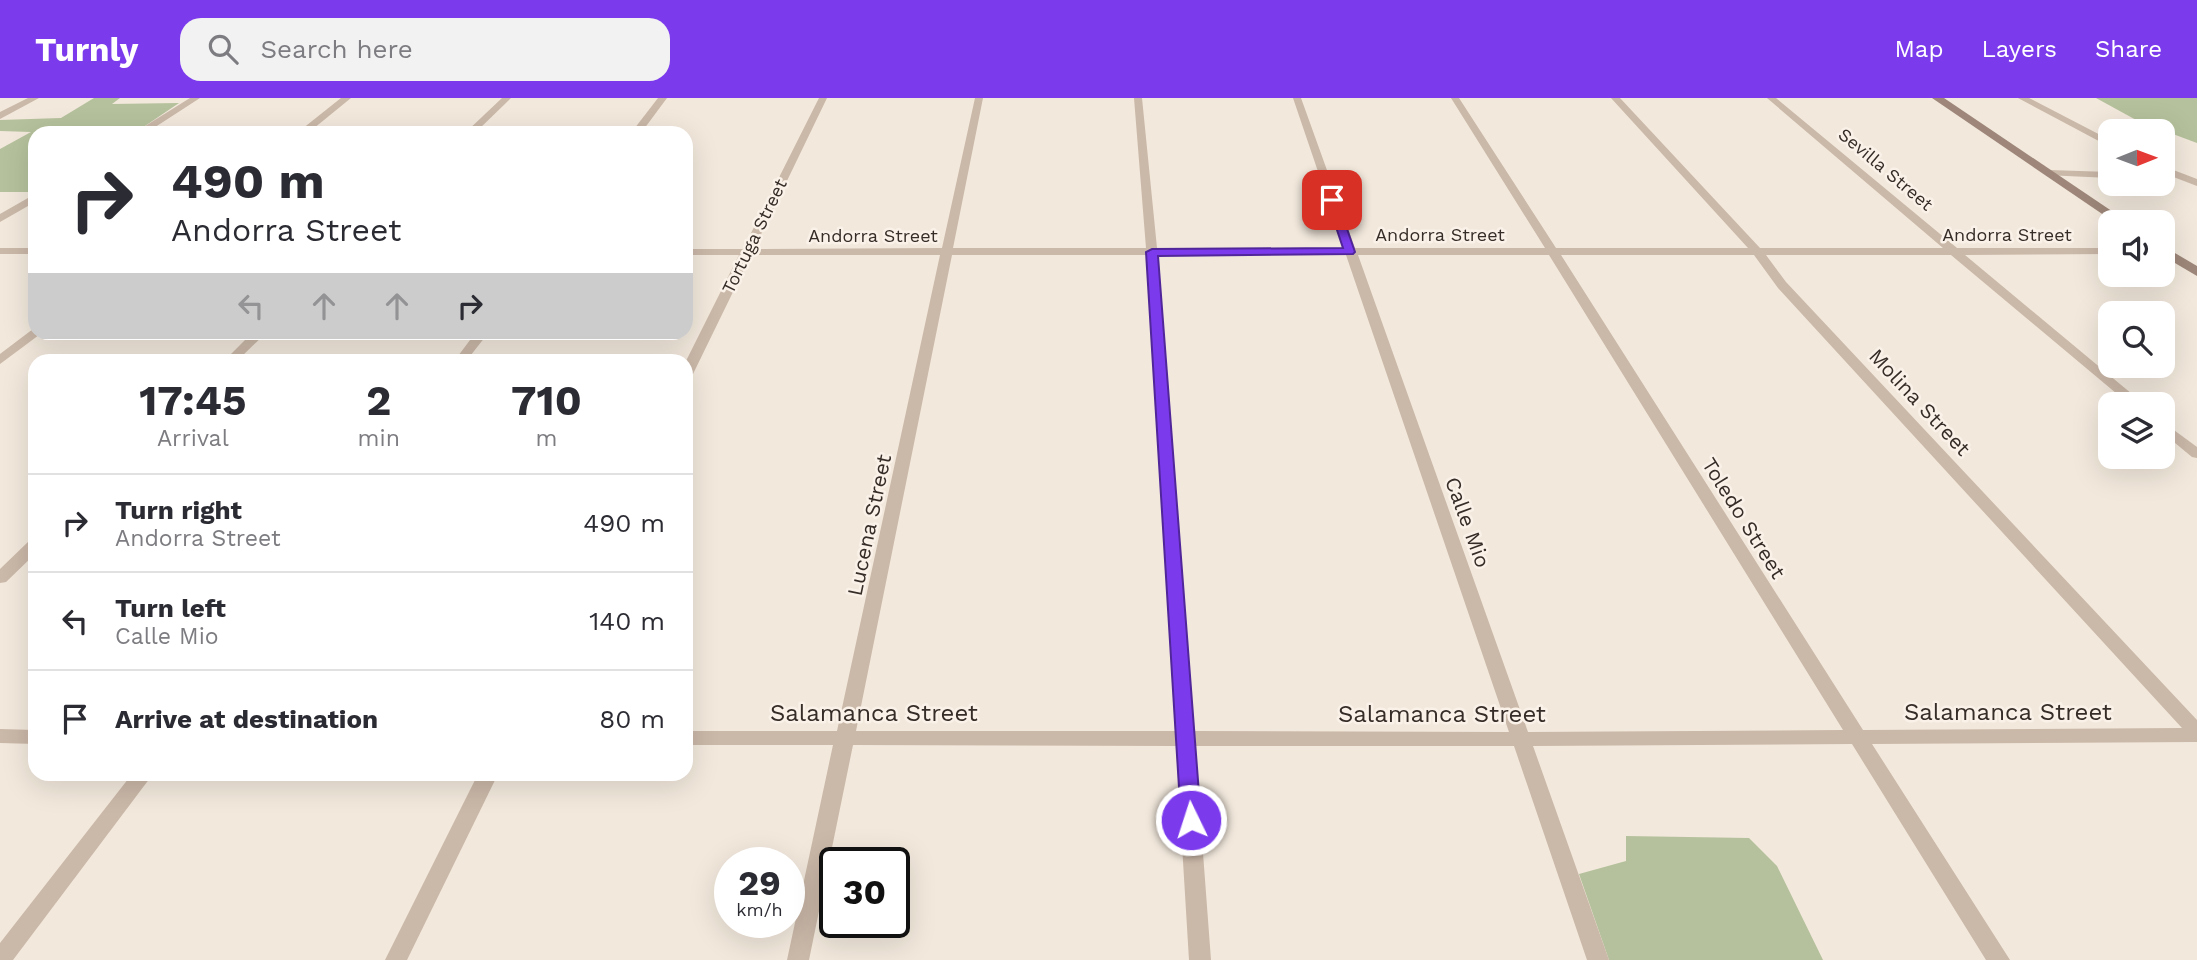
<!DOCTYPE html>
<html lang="en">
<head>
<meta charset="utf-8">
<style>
  :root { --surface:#fff; --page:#f2f2f3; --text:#2b2b33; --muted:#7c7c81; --line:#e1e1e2; --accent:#7c3aed }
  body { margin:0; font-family:"Work Sans",sans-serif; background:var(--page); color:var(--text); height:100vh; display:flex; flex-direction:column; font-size:26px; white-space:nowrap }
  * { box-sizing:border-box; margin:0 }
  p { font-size:23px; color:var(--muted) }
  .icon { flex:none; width:38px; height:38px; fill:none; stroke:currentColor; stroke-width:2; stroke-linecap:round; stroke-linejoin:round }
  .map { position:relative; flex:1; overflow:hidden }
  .panel { position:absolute; left:28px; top:256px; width:665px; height:427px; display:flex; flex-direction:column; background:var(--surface); border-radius:21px; box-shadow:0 7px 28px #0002 }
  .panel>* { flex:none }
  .guide { position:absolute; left:28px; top:28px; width:665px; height:214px; border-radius:21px; box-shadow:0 7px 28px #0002; background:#fff; color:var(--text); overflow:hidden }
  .needle { width:46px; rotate:89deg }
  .controls { position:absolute; left:2098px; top:21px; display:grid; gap:14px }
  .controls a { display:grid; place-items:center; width:77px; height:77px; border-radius:14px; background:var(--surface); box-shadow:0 7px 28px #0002; font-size:35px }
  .speed { position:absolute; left:714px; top:749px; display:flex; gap:14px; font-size:35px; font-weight:700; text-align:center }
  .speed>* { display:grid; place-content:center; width:91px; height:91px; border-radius:50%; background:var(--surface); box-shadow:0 7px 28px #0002; line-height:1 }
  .speed small { font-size:18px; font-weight:400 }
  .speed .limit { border:4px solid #111; border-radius:10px; background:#fff; color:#111 }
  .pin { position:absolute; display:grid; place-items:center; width:60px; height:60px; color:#fff; margin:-30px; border-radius:14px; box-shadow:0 4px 10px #0006 }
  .me { position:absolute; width:77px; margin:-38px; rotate:356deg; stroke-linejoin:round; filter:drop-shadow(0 0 5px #0008) }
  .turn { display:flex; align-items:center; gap:24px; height:147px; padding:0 28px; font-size:32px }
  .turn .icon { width:91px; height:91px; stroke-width:2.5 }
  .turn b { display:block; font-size:49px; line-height:60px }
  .lanes { display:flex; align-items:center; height:66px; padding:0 28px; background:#0003; justify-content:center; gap:35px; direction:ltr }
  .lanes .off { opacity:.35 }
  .eta { display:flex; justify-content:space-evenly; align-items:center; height:119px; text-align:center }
  .eta b { font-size:42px; font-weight:700; line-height:49px }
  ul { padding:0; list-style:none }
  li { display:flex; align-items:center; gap:21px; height:98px; padding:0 28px; border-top:2px solid var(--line) }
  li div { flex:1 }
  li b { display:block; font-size:26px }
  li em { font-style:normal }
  header { display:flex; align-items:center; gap:42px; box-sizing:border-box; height:98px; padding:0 35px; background:var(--accent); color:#fff }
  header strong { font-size:33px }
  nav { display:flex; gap:38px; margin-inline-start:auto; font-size:24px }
  .search { width:490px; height:63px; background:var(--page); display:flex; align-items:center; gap:18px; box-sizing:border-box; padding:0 24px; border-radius:21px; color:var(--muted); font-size:26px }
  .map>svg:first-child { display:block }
</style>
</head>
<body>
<header>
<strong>Turnly</strong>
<div class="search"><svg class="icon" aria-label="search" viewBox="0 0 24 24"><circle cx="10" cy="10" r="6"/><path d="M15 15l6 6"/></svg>Search here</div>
<nav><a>Map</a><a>Layers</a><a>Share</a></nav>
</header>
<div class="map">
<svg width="2197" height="862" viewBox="0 0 2197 862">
  <rect width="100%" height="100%" fill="#f2e8dc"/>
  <g fill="#b5c19c">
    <polygon points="94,0 120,0 112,6 179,5 142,30 35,35 35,94 0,94 0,51 31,34 0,33 0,22 61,20"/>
    <polygon points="2096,0 2197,0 2197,45 2138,23"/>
    <polygon points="1626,738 1749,740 1777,768 1823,862 1609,862 1579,776 1626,763"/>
  </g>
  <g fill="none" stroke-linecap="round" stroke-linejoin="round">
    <g fill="#cab8a8" fill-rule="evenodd">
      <polygon points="28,0 39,0 0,21 0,14"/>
      <polygon points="190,0 200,0 146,35 134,35"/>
      <polygon points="341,0 351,0 308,35 297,35"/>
      <polygon points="502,0 511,0 475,35 465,35"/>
      <polygon points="658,0 667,0 641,35 631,35"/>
      <path d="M 819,0 L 827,0 L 754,151 L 942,150 L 975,0 L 983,0 L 953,150 L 1146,150 L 1134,0 L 1142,0 L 1157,150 L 1344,150 L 1293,0 L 1301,0 L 1355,150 L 1545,150 L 1451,0 L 1459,0 L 1556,150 L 1748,150 L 1611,0 L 1620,0 L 1760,150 L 1943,150 L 1767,0 L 1776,0 L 1957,150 L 2110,150 L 2110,156 L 1965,157 L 2144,306 L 2129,306 L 1951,157 L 1766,157 L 1786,184 L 2197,622 L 2197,644 L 1872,646 L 2010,862 L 1986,862 L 1852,646 L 1533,648 L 1609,862 L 1587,862 L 1514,648 L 1195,648 L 1211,862 L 1189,862 L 1176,648 L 853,647 L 809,862 L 787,862 L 833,647 L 686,647 L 686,633 L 837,633 L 940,157 L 751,157 L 693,276 L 686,280 L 686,263 L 739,157 L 686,157 L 686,151 L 743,151 ZM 952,157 L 1147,157 L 1175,633 L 856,633 ZM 1158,157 L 1346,157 L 1509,634 L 1194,633 ZM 1358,157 L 1549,157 L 1843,632 L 1528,634 ZM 1561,157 L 1754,157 L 1778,190 L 2182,630 L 1863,632 Z"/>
      <polygon points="2018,0 2029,0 2110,42 2110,49"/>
      <polygon points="2163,68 2197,81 2197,88 2163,75"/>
      <polygon points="2049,72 2110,74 2110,80 2045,77 2045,73"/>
      <polygon points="35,96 35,104 0,124 0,116"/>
      <rect x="0" y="150" width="35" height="6"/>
      <polygon points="33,231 35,231 35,234 43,234 0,266 0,256"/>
      <polygon points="253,234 267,234 238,262 225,262"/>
      <polygon points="476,234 489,234 467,262 455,262"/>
      <polygon points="2163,324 2197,349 2197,360 2192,359 2163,335"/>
      <polygon points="35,442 35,456 6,484 0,485 0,471 29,443"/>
      <polygon points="0,631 35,632 35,646 0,645"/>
      <polygon points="132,676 153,676 13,862 0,862 0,845"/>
      <polygon points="478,676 498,676 407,862 385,862"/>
    </g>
    <g fill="#9e877a" fill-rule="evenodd">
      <polygon points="1932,0 1944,0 2128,124 2114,124"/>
      <polygon points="2163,148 2197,168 2197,178 2163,158"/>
    </g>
  </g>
  <polygon fill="#7c3aed" stroke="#51269a" stroke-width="2" points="1328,100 1337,102 1355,154 1353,156 1158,158 1201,722 1198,728 1191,731 1184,728 1181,722 1146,154 1152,151 1343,150 1327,102"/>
  <g text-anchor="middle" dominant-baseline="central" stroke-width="5" stroke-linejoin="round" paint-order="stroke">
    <g font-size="18" fill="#372d28" stroke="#faf2e9">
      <text transform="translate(1886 71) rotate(40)">Sevilla Street</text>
      <text x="1440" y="136">Andorra Street</text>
      <text x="2007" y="136">Andorra Street</text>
      <text x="873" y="137">Andorra Street</text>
      <text transform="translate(754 138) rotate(-64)">Tortuga Street</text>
    </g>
    <g font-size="21" fill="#372d28" stroke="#faf2e9">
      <text transform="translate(1920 304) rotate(47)">Molina Street</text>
      <text transform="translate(1744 420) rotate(58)">Toledo Street</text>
      <text transform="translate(1468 424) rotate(70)">Calle Mio</text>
      <text transform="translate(869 427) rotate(-78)">Lucena Street</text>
    </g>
    <g font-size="24" fill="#372d28" stroke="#faf2e9">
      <text x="2008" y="614">Salamanca Street</text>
      <text x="874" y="615">Salamanca Street</text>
      <text x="1442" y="616">Salamanca Street</text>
    </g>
  </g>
</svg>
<div class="controls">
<a><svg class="needle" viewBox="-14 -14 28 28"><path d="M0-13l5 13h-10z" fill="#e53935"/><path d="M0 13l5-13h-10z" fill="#7c7c81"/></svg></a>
<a><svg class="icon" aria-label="sound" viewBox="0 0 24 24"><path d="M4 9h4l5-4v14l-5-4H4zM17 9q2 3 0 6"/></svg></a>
<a><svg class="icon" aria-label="search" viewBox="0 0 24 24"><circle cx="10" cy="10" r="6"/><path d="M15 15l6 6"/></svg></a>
<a><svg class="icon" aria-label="layers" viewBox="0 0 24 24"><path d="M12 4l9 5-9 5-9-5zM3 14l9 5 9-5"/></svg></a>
</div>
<div class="speed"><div>29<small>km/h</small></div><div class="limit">30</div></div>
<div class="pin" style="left:1332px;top:102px;background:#d93025"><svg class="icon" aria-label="arrive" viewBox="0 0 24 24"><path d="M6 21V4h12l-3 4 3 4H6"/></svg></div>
<svg class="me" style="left:1191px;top:722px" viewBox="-20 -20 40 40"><circle r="17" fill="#7c3aed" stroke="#fff" stroke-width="3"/><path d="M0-11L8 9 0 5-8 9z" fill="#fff"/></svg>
<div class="guide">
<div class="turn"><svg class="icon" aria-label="right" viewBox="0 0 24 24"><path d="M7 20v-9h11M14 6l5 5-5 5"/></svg><div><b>490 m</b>Andorra Street</div></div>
<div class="lanes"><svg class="icon off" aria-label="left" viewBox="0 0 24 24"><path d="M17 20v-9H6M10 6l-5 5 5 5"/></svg><svg class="icon off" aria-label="ahead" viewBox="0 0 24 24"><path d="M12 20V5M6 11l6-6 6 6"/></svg><svg class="icon off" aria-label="ahead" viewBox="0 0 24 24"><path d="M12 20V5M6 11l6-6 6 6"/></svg><svg class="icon" aria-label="right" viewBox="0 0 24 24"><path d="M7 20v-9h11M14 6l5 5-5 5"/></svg></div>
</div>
<section class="panel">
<div class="eta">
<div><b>17:45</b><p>Arrival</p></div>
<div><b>2</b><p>min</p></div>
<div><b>710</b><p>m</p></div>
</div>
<ul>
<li><svg class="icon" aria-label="right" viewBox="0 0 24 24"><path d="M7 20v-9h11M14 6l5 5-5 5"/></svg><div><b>Turn right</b><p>Andorra Street</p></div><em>490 m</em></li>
<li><svg class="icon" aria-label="left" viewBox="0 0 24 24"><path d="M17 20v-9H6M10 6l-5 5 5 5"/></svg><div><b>Turn left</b><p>Calle Mio</p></div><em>140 m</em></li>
<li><svg class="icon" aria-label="arrive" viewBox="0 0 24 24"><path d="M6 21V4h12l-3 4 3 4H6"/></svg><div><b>Arrive at destination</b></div><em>80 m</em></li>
</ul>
</section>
</div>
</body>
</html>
